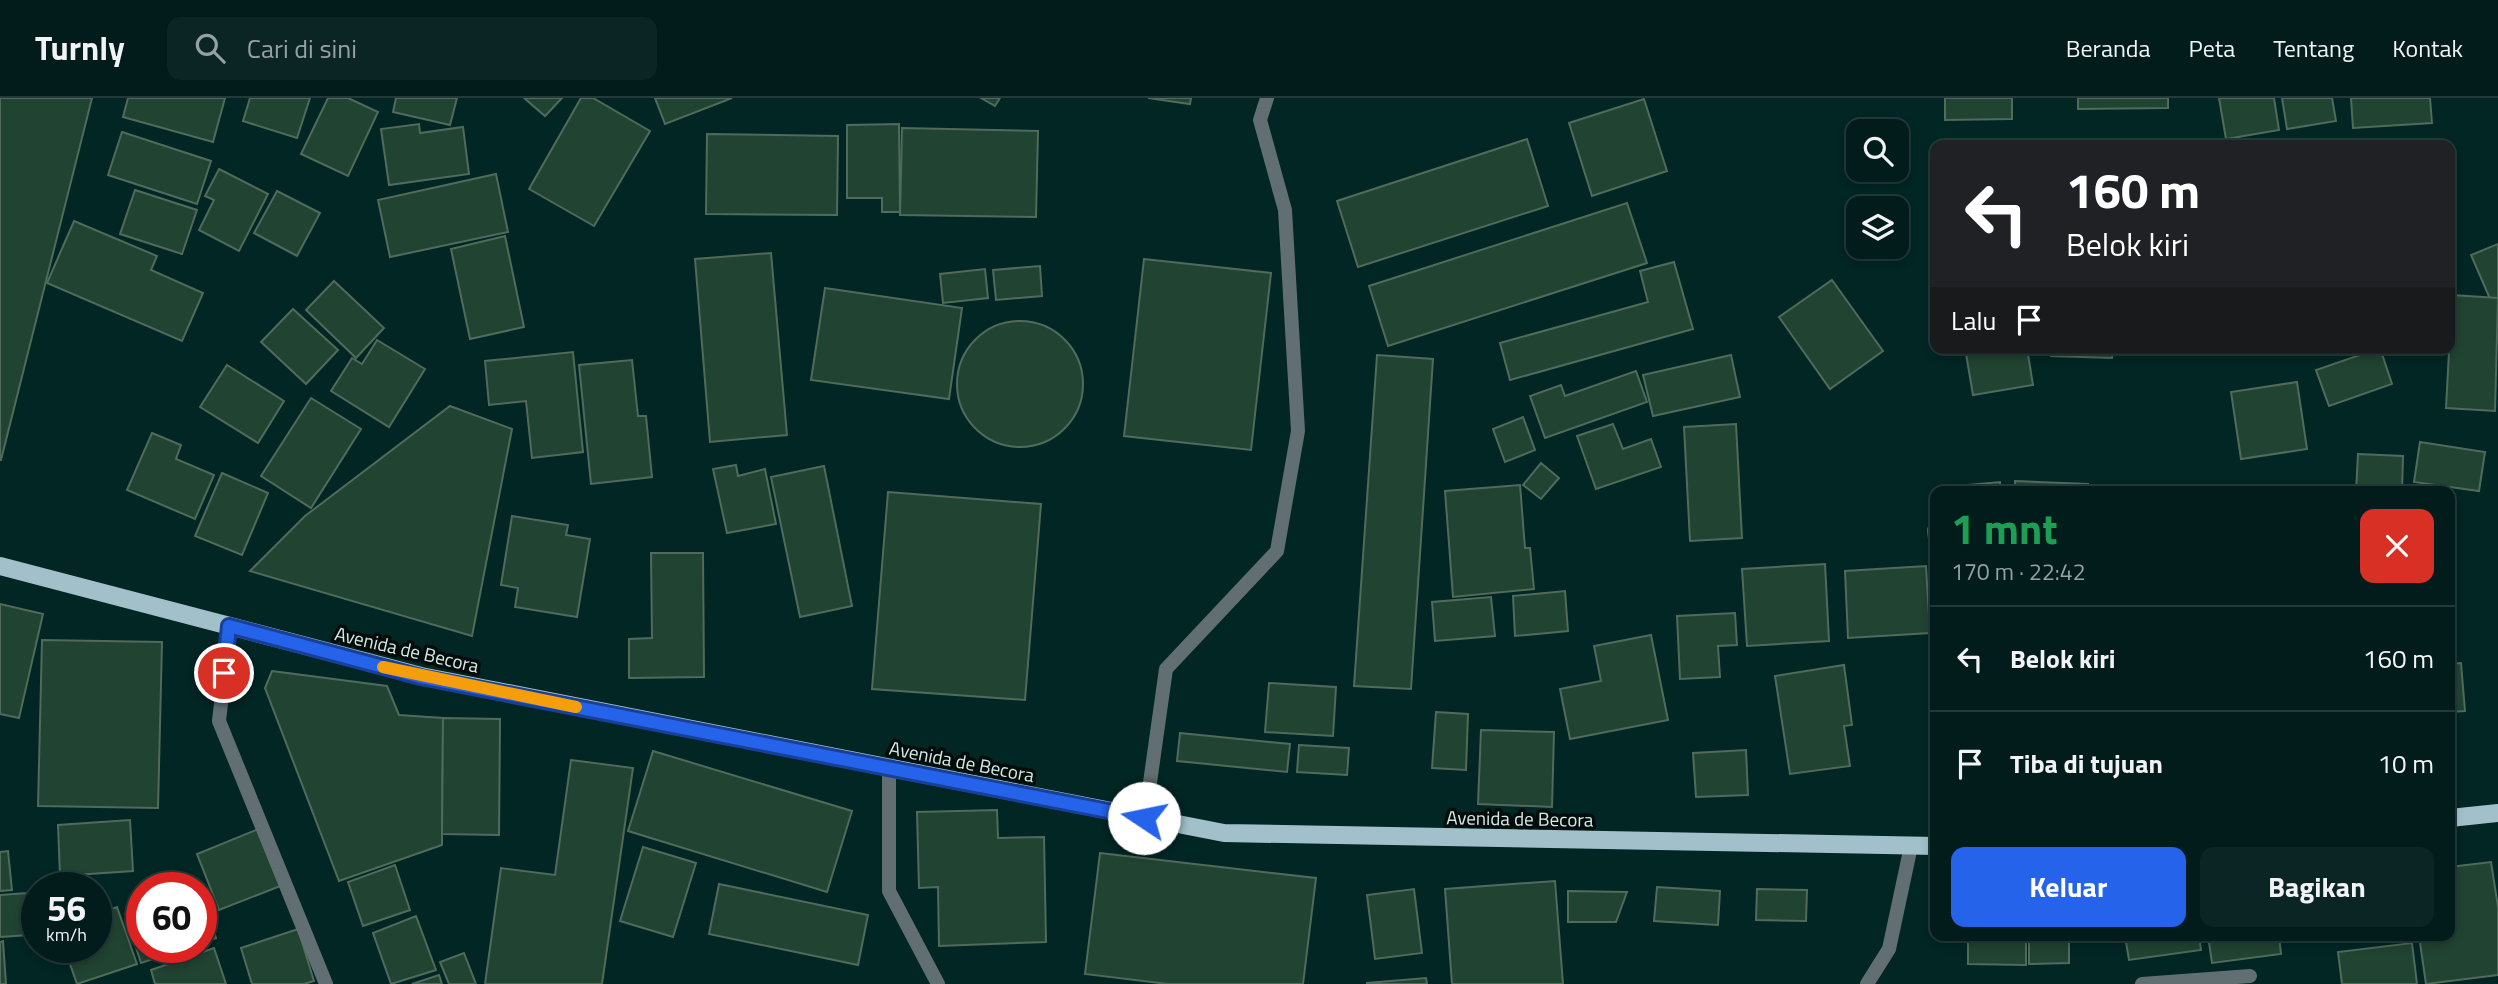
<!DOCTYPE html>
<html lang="id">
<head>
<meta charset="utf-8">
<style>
  :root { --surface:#011c1b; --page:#0b2524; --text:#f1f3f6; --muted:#96a1a3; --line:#233a3a; --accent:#2563eb }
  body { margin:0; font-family:"Titillium Web",sans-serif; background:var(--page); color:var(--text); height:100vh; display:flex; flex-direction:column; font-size:26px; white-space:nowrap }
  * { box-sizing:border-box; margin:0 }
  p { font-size:23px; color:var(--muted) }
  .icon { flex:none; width:38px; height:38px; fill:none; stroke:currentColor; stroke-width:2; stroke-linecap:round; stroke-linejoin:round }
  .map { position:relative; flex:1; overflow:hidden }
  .drawer { position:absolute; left:1930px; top:388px; width:525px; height:455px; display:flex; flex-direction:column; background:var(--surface); border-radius:14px; box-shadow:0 4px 10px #0003,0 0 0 2px var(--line) }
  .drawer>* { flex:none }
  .banner { position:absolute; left:1930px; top:42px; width:525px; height:214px; border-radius:14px; box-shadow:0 4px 10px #0003,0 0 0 2px var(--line); background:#202124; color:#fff; overflow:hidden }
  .controls { position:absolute; left:1846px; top:21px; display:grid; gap:14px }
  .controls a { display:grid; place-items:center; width:63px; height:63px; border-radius:14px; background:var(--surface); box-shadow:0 4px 10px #0003,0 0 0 2px var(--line); font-size:35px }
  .speed { position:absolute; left:21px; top:774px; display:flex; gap:14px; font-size:35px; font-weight:700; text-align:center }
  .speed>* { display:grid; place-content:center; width:91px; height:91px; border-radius:50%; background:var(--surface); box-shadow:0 4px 10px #0003,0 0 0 2px var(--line); line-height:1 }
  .speed small { font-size:18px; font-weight:400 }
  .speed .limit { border:10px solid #d22; background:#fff; color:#111 }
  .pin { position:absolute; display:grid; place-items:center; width:60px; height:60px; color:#fff; margin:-30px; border:4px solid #fff; border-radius:50%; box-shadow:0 2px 7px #0007 }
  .me { position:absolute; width:77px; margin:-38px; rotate:281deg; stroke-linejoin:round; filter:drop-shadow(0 0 5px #0008) }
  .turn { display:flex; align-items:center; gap:24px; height:147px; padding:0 21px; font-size:32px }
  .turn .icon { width:91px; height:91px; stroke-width:2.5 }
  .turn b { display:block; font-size:49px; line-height:60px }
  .then { display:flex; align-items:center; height:66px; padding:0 21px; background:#0003; gap:14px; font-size:26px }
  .round { display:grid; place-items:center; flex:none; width:74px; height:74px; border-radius:14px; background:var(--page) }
  .headline { display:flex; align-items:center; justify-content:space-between; height:119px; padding:0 21px }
  h1 { font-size:42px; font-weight:700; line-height:52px; color:#1e9e55 }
  .cta { display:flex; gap:14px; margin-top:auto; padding:14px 21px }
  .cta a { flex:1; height:80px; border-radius:14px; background:var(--accent); color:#fff; font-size:28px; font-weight:700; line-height:80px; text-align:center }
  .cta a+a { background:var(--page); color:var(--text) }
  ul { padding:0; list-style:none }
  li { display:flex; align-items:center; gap:21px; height:105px; padding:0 21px; border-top:2px solid var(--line) }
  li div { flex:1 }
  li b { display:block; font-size:26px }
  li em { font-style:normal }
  header { display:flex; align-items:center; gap:42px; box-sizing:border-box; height:98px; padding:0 35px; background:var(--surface); border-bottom:2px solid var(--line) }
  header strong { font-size:33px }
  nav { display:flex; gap:38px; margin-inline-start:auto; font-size:24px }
  .search { width:490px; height:63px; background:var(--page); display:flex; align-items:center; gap:18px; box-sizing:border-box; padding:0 24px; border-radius:14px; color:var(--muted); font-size:26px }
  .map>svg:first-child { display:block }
</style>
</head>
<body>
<header>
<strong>Turnly</strong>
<div class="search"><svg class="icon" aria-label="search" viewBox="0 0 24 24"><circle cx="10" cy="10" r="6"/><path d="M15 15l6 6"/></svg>Cari di sini</div>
<nav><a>Beranda</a><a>Peta</a><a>Tentang</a><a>Kontak</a></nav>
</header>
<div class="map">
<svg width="2498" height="886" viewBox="0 0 2498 886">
  <rect width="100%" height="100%" fill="#012624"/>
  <g fill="#214331" stroke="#506b5b" stroke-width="2">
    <polygon points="0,0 92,0 1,362 0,362"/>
    <polygon points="128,0 225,0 213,44 123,19"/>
    <polygon points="250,0 310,0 297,40 243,23"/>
    <polygon points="328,0 348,0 378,14 348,78 301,56"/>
    <polygon points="396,0 457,0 450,27 393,14"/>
    <polygon points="524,0 562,0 545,18"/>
    <polygon points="581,0 593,0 650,33 594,128 529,91"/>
    <polygon points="655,0 732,0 665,26"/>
    <polygon points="981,0 1000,0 995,8"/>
    <polygon points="1148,0 1191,0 1190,6"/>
    <polygon points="1945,0 2012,0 2012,21 1945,22"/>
    <polygon points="2078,0 2168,0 2168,10 2078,11"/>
    <polygon points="2219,0 2274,0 2279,32 2226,41"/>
    <polygon points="2282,0 2332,0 2336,23 2287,31"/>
    <polygon points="2351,0 2430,0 2432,25 2353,30"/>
    <polygon points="1644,1 1667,73 1592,98 1569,25"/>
    <polygon points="419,26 420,35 463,29 469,76 389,87 381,31"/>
    <polygon points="899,26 900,114 882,114 882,100 847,100 847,27"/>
    <polygon points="902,30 1038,33 1036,119 900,117"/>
    <polygon points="122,34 211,63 197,106 108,77"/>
    <polygon points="707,36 838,38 837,117 706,116"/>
    <polygon points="1527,41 1548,108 1358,169 1337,103"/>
    <polygon points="219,71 268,96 239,153 199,132 214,102 205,98"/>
    <polygon points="496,76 508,134 390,159 378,102"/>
    <polygon points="135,92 197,112 182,156 120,136"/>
    <polygon points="277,93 320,115 297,158 254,135"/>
    <polygon points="1627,105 1647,165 1388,248 1369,188"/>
    <polygon points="74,123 157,158 151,172 203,195 182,243 47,185"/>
    <polygon points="505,138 524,229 470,241 451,151"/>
    <polygon points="2498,146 2498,219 2471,157"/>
    <polygon points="771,155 787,337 710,344 695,161"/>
    <polygon points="1144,161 1271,175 1251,352 1124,338"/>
    <polygon points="1674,164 1693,231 1510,282 1500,245 1648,204 1640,173"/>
    <polygon points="1040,168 1042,198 996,202 993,172"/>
    <polygon points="985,171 988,200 943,205 940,176"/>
    <polygon points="1832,182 1883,253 1830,291 1779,219"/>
    <polygon points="334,183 384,230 356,260 306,212"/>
    <polygon points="825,190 962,210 949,301 811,282"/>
    <polygon points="2452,197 2498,200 2495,313 2446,310"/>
    <polygon points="293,211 338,252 306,286 261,244"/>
    <circle cx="1020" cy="286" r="63"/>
    <polygon points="377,242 425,271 389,329 331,293 352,260 362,266"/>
    <polygon points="1965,250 2027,250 2033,287 1973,297"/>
    <polygon points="2051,250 2113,250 2112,260 2051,258"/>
    <polygon points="2380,250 2392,286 2329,308 2316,272"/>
    <polygon points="573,254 583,354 532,360 526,303 489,307 485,263"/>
    <polygon points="1377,257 1433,261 1411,591 1354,588"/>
    <polygon points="1731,257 1740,299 1653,318 1643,277"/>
    <polygon points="632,262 638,318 646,318 652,379 591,386 579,267"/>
    <polygon points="227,267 284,303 258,345 200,309"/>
    <polygon points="1636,273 1647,304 1545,340 1530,298 1561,287 1565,298"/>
    <polygon points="2297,284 2307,351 2241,361 2231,294"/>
    <polygon points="311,300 361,331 311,410 261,378"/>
    <polygon points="450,308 512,331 472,538 250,473 305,418"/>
    <polygon points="1523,319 1535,352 1505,364 1493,331"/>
    <polygon points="1613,326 1623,351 1651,341 1661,369 1596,391 1577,338"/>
    <polygon points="1736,326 1742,440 1690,443 1684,329"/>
    <polygon points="152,335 181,347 176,361 214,377 195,421 127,392"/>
    <polygon points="2420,344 2485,354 2479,393 2414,384"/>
    <polygon points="2358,356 2403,358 2402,394 2356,394"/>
    <polygon points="1541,365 1559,380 1541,401 1523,387"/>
    <polygon points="736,367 738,378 765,371 776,426 727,435 713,371"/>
    <polygon points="824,368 852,508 800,519 771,379"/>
    <polygon points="222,375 268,395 242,457 195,438"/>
    <polygon points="2015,383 2088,386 2088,394 2015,394"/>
    <polygon points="2000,384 2000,394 1946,394 1946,389"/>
    <polygon points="1520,387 1525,450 1530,450 1534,491 1453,499 1445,393"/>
    <polygon points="888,394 1041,406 1025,602 872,591"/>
    <polygon points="512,418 568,427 566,437 590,441 577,519 515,509 518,490 501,487"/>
    <polygon points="651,455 703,455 704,579 629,580 629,541 652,540"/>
    <polygon points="1825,466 1829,543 1747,548 1742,471"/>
    <polygon points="1926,468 1930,535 1848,540 1845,473"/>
    <polygon points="1565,493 1568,533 1515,538 1513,498"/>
    <polygon points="1491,499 1495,538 1435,543 1432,504"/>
    <polygon points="0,506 43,516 19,620 0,616"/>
    <polygon points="1735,515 1737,547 1718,548 1720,579 1680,581 1677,518"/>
    <polygon points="1651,537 1668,622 1570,641 1560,591 1601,583 1594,548"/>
    <polygon points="42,542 162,544 158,710 38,708"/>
    <polygon points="2461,565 2465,613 2450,614 2450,566"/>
    <polygon points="1844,567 1852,627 1844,628 1850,668 1790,676 1775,578"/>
    <polygon points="272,573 387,588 399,617 443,620 442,747 339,783 265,590"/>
    <polygon points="1269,585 1336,589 1333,638 1265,634"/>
    <polygon points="1436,614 1468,616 1466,672 1432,670"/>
    <polygon points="443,620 500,621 499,737 442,736"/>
    <polygon points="1481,632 1554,634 1552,709 1478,706"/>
    <polygon points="1180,635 1290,646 1287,674 1177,663"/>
    <polygon points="1299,647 1349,650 1347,677 1297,674"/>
    <polygon points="1746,652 1748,697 1696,699 1693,655"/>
    <polygon points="653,653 852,713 827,794 628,733"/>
    <polygon points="571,662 633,670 602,886 485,886 501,770 555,777"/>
    <polygon points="997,712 998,740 1044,739 1046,844 939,848 938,789 919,790 917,714"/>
    <polygon points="130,722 133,773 60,778 58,727"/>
    <polygon points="261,730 283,787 219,812 197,756"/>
    <polygon points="643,749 696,765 673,839 620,823"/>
    <polygon points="8,753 12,792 0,793 0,754"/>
    <polygon points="1100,755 1316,780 1303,886 1168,886 1085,876"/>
    <polygon points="2491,764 2498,809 2498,877 2426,886 2419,838 2450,838 2450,769"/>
    <polygon points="395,767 410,812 363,828 348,784"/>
    <polygon points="1555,783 1563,886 1452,886 1445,791"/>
    <polygon points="719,786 868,817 858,867 709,836"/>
    <polygon points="1657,789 1720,793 1718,827 1654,823"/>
    <polygon points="1414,791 1422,855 1375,861 1367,797"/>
    <polygon points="1757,791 1807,792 1806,823 1756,822"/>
    <polygon points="1568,793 1627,794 1616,824 1568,824"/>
    <polygon points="27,795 29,837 0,839 0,797"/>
    <polygon points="201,795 216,840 201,845"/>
    <polygon points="117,809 137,866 77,886 64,849 96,849 96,817"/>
    <polygon points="142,811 142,849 189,849 141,865 125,816"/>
    <polygon points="416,818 436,872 391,886 373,835"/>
    <polygon points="298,831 314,883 304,886 252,886 241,850"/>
    <polygon points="1968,838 2026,838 2026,867 1968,866"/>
    <polygon points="2029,838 2069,838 2069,865 2029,866"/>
    <polygon points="2125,838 2199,838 2201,852 2129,862"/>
    <polygon points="2208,838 2279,838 2281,856 2212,865"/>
    <polygon points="3,843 6,886 0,886 0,844"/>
    <polygon points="2412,845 2417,886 2342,886 2338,854"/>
    <polygon points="214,850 226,886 155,886 151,872"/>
    <polygon points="464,855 476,886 449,886 440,864"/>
    <polygon points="439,877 442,886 412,886"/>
    <polygon points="1426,880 1427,886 1367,886 1367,885"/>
  </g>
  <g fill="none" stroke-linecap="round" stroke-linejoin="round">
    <g stroke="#616f73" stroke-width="14">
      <polyline points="1934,432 1936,450"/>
      <polyline points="230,528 219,623 326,886"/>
      <polyline points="889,670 889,793 938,886"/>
      <polyline points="1145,720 1166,571 1277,453 1298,333 1285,112 1260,22 1267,0"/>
      <polyline points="1867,886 1889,851 1911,748"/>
      <polyline points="2142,886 2250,878"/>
    </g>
    <g stroke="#a2c0c9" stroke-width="18">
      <polyline points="0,468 421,578 1224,735 1936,748"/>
      <polyline points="2450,720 2498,715"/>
    </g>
  </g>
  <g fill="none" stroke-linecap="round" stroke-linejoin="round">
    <defs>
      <polyline id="route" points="224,575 229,528 421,579 1144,720"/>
    </defs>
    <use href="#route" stroke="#184099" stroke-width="18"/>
    <use href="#route" stroke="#2563eb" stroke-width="12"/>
    <polyline stroke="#f59e0b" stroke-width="12" points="383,569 576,609"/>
  </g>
  <g text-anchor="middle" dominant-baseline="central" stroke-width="7" stroke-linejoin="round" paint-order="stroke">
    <g font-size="19" fill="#d6e9e7" stroke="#020d0b">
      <text transform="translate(407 551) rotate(13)">Avenida de Becora</text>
      <text transform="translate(962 663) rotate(11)">Avenida de Becora</text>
      <text transform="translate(1520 720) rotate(1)">Avenida de Becora</text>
    </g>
  </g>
</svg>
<div class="controls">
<a><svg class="icon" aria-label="search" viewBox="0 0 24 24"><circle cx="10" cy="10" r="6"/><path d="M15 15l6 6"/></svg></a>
<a><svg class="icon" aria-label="layers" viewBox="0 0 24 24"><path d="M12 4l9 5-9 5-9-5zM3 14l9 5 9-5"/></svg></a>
</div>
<div class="speed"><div>56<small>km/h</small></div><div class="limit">60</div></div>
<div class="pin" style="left:224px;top:575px;background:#d93025"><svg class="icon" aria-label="arrive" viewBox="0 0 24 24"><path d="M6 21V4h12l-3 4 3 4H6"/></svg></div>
<svg class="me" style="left:1144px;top:720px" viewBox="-20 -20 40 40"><circle r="19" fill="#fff"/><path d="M0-13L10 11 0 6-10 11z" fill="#2563eb"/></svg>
<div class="banner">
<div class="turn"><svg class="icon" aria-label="left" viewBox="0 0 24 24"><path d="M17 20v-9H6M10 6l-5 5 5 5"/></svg><div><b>160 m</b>Belok kiri</div></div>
<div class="then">Lalu<svg class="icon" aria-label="arrive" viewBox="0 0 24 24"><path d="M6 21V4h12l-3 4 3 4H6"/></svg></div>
</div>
<section class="drawer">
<div class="headline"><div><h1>1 mnt</h1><p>170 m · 22:42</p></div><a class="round" style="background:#d93025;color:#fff"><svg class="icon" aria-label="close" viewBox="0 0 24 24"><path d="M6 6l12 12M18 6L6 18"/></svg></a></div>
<ul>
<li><svg class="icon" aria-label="left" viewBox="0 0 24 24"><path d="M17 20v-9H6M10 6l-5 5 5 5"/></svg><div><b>Belok kiri</b></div><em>160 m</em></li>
<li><svg class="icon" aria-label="arrive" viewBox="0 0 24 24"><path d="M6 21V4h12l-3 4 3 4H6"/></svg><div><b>Tiba di tujuan</b></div><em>10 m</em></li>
</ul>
<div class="cta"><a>Keluar</a><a>Bagikan</a></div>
</section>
</div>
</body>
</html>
